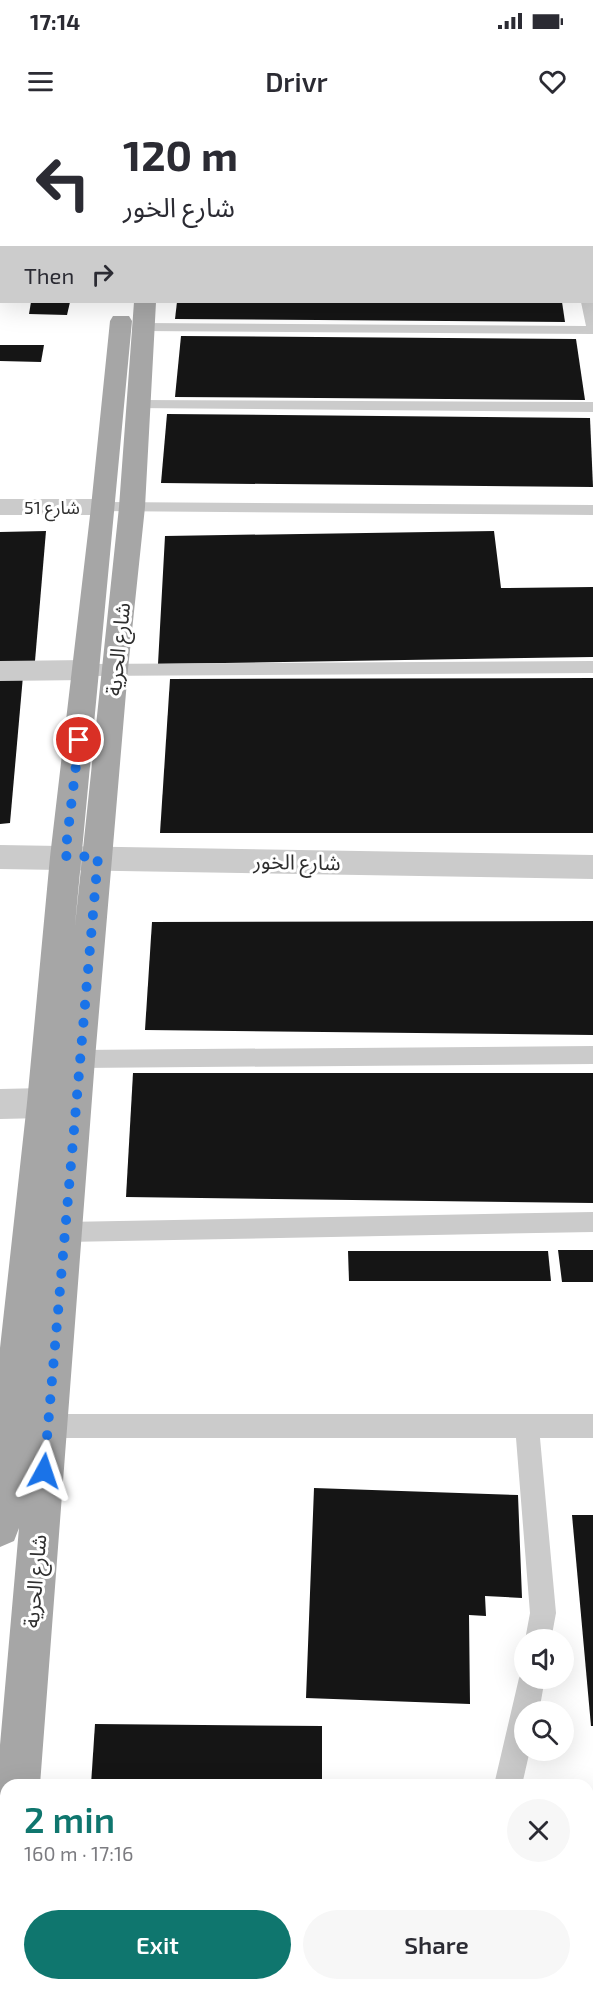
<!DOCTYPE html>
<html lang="en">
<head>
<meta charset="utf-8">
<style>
  :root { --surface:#fff; --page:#f7f7f7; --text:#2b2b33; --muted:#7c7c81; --accent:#0f766e }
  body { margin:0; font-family:"Exo 2","Noto Sans Arabic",sans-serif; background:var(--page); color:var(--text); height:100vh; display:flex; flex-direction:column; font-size:22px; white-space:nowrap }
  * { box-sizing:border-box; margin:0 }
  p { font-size:20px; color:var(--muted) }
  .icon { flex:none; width:33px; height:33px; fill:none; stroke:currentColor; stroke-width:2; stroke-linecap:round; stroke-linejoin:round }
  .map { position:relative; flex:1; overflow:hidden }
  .drawer { position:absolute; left:0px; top:1659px; width:594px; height:212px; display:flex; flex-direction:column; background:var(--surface); border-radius:18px 18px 0 0; box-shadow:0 6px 24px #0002 }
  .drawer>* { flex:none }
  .top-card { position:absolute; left:0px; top:0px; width:594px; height:183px; box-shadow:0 6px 24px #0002; background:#fff; color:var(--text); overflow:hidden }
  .fabs { position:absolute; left:514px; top:1509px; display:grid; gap:12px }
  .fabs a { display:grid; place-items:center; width:60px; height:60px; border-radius:50%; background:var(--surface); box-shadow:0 6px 24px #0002; font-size:30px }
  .pin { position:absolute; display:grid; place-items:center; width:51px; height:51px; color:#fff; margin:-26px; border:3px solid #fff; border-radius:50%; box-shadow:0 2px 6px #0007 }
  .me { position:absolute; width:66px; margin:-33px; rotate:5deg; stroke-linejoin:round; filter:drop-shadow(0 0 4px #0008) }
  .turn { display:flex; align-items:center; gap:21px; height:126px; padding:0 24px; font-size:27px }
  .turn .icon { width:78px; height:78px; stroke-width:2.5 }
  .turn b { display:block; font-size:42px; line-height:51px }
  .then { display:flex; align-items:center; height:57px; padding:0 24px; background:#0003; gap:12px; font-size:22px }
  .round { display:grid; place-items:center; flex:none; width:63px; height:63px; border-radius:32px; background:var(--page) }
  .head { display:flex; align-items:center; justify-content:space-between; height:102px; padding:0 24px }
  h1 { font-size:36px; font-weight:600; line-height:45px; color:var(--accent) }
  .cta { display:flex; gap:12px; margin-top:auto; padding:12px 24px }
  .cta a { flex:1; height:69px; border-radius:36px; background:var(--accent); color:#fff; font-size:24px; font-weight:600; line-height:69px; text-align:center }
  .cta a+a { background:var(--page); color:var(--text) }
  .status { display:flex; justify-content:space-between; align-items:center; height:42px; padding:0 30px; background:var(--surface); direction:ltr }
  .status svg { height:16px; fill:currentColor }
  header { display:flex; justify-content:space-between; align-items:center; height:78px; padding:0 24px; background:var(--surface); font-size:27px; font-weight:600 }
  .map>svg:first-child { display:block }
</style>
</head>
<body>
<div class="status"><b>17:14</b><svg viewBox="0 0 49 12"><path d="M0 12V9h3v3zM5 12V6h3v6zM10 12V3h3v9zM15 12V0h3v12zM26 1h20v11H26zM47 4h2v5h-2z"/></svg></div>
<header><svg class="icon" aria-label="menu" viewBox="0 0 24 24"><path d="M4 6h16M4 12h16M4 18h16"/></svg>Drivr<svg class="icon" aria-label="heart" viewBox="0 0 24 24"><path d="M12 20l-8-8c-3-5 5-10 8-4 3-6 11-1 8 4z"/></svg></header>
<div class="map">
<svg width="593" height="1870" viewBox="0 0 593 1870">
  <rect width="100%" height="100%" fill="#fff"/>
  <g fill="#151515">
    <polygon points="31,182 70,182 67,195 29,194"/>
    <polygon points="177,182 562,182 565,202 175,199"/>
    <polygon points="181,216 576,219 585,280 175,277"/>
    <polygon points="0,225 44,225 41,242 0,241"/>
    <polygon points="167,294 590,298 593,367 161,363"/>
    <polygon points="46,411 35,541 0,542 0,412"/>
    <polygon points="494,411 501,468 593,467 593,537 158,544 165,416"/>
    <polygon points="0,556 23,556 10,703 0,704"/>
    <polygon points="593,558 593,713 160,713 170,559"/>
    <polygon points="593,801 593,915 145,910 152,802"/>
    <polygon points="133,953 593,953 593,1083 126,1077"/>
    <polygon points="558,1130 593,1130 593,1162 562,1162"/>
    <polygon points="348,1131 548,1131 551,1161 349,1161"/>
    <polygon points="314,1368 518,1375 522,1478 485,1476 486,1496 469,1495 470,1584 306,1578"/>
    <polygon points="572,1395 593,1395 593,1606 591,1606"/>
    <polygon points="95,1604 322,1606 322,1665 91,1665"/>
    <polygon points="77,1864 324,1864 324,1870 76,1870"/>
  </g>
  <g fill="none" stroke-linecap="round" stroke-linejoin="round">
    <g fill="#cbcbcb" fill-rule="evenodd">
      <rect x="549" y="0" width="12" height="2"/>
      <rect x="592" y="16" width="1" height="8"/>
      <polygon points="593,179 593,214 142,211 135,207 142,203 586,206 581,182 592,182"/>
      <polygon points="137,280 593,282 593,292 132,288 129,285 132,282"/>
      <polygon points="104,382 593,385 593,395 98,391 96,387 98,383"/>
      <polygon points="593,541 593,553 87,556 81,554 78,550 81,546 87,544"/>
      <polygon points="593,926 593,944 78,948 71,945 67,939 71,933 78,930"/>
      <polygon points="593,1092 593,1112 65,1122 57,1119 54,1112 57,1105 65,1102"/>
      <polygon points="39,1294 593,1294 593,1318 540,1318 556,1493 551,1520 525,1520 530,1493 516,1318 39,1318 30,1314 27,1306 30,1298"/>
      <polygon points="525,1548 525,1558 545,1558 539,1592 525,1592 525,1630 530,1630 522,1665 494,1665 519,1558"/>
      <polygon points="354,1864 384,1864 383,1870 353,1870"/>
    </g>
    <g fill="#cbcbcb" fill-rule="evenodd">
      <polygon points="0,1 4,2 2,2 2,13"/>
      <rect x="0" y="91" width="2" height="12"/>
      <polygon points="0,379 104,379 113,381 117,387 113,393 104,395 0,395"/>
      <polygon points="87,540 97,543 101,550 97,557 87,560 0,561 0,541"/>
      <polygon points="0,725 593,735 593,759 0,749"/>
      <polygon points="44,968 56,973 61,983 56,993 44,998 0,999 0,969"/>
    </g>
    <rect fill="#b8b8b8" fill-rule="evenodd" x="592" y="118" width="1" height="12"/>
    <g fill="#a6a6a6" fill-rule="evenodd">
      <rect x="129" y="0" width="20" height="2"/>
      <polygon points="134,182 156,182 145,387 128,549 95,939 40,1665 6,1665 6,1682 0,1674 0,1625 19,1408 14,1421 0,1427 0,1228 27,983 50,737 91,387 110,201 113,196 129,196 132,201 75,805 119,387"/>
      <polygon points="6,1776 6,1864 23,1864 22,1870 0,1870 0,1779"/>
    </g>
  </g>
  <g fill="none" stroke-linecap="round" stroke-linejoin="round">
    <polyline stroke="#1a73e8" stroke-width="10" stroke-dasharray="0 18" points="44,1351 98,737 65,736 79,620"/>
  </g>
  <g text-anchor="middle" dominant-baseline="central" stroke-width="6" stroke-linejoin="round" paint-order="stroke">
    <g font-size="18" fill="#2e2e2e" stroke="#fff">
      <text x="52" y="387">شارع 51</text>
    </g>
    <g font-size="21" fill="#2e2e2e" stroke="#fff">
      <text transform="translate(117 529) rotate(-84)">شارع الحرية</text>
      <text transform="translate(297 741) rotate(1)">شارع الخور</text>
      <text transform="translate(34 1461) rotate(-85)">شارع الحرية</text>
    </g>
  </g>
</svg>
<div class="fabs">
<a><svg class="icon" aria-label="sound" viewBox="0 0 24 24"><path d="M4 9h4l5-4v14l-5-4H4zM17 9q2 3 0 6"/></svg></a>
<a><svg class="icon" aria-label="search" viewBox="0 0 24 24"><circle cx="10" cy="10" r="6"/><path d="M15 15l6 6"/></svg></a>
</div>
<div class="pin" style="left:79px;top:620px;background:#d93025"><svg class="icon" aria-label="arrive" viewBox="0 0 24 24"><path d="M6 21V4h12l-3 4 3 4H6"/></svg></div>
<svg class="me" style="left:44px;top:1351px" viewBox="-20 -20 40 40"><path d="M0-17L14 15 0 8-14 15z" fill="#1a73e8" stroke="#fff" stroke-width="4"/></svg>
<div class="top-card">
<div class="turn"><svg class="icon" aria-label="left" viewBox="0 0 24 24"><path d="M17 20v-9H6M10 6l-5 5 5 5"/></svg><div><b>120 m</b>شارع الخور</div></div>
<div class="then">Then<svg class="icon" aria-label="right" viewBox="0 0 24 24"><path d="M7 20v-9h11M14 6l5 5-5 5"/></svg></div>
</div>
<section class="drawer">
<div class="head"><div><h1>2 min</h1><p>160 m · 17:16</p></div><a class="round"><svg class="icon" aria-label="close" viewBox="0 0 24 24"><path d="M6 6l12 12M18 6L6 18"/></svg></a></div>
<div class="cta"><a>Exit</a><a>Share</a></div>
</section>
</div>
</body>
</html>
